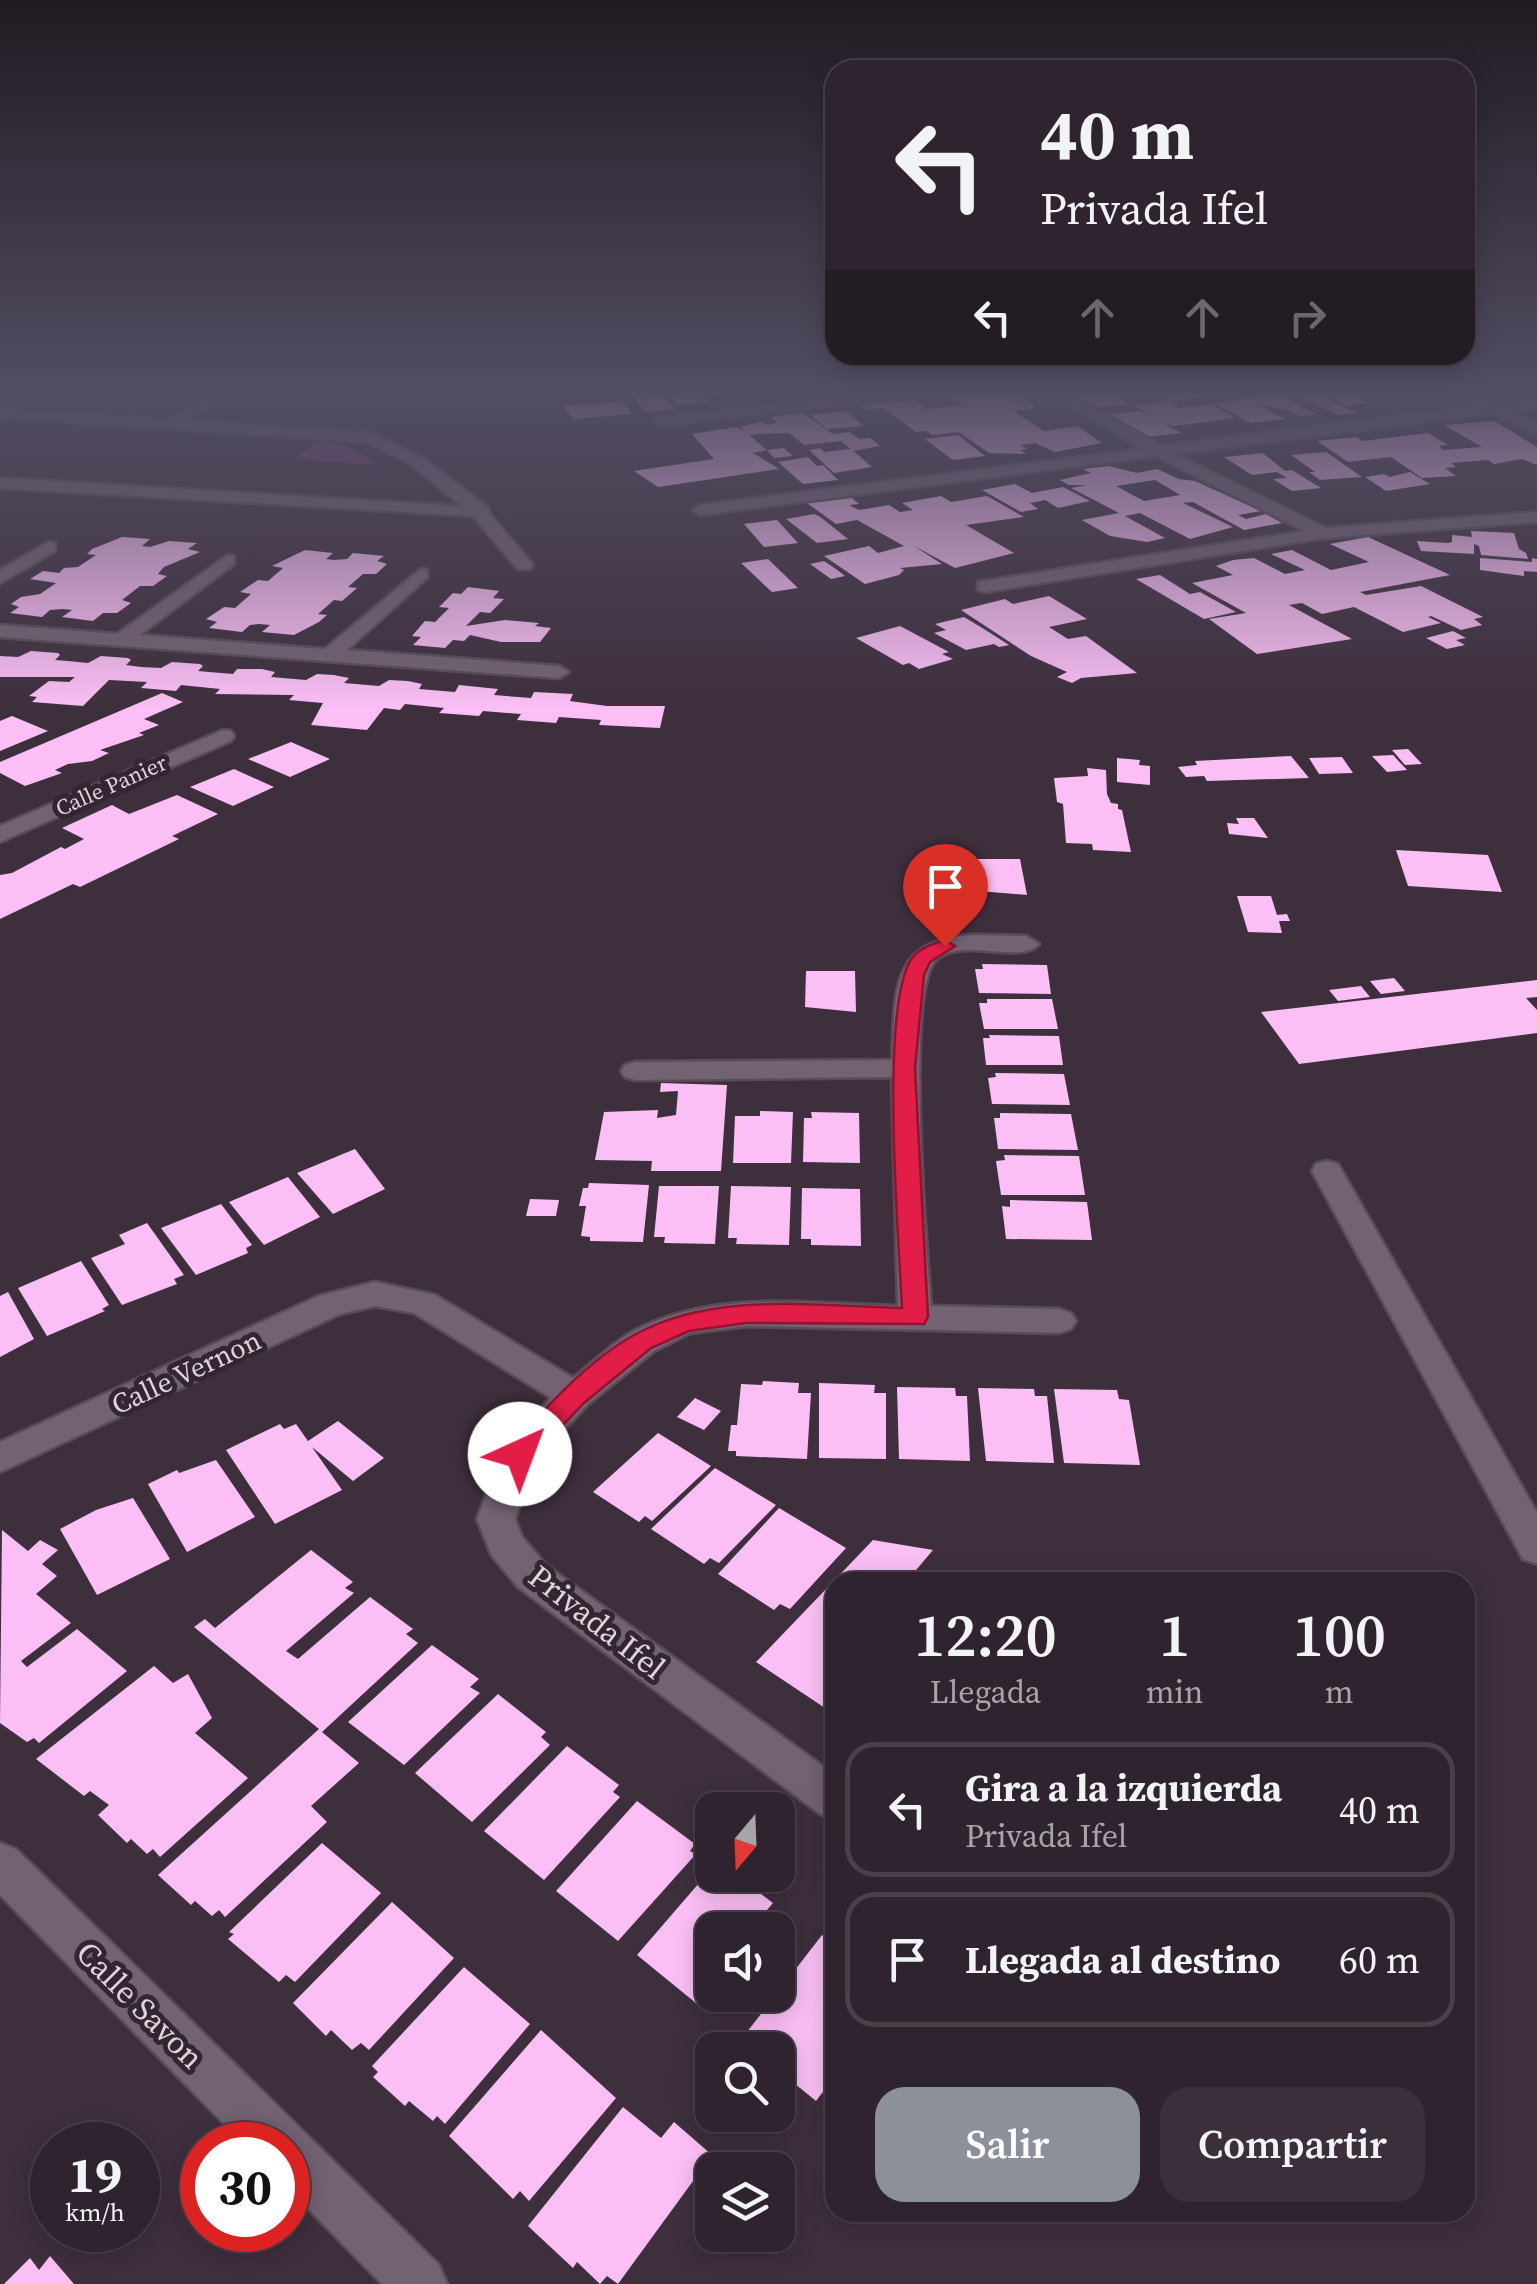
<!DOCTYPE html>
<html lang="es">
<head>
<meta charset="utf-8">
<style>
  :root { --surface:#2e232e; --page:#3a2f3a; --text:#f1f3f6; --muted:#a7a4aa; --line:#49404a; --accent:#8c9099 }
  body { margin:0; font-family:"Source Serif 4",serif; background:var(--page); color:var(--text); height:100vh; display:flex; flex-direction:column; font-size:38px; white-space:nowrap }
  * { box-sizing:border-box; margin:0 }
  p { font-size:32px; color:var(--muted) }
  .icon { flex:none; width:55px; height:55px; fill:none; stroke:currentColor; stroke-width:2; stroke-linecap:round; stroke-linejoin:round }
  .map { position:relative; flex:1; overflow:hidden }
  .panel { position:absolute; left:825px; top:1572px; width:650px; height:650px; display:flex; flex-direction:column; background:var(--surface); border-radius:30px; box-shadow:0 5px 25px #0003,0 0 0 2px var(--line) }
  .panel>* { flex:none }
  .guide { position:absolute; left:825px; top:60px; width:650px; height:305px; border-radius:30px; box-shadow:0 5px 25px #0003,0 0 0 2px var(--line); background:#2e232e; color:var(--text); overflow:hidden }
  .needle { width:65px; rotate:199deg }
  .fabs { position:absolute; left:695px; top:1792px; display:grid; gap:20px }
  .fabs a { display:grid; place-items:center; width:100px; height:100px; border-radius:20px; background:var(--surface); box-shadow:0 5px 25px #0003,0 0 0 2px var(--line); font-size:50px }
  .speed { position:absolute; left:30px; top:2122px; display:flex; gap:20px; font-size:50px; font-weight:700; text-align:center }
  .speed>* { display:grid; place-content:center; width:130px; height:130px; border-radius:50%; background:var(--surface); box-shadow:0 5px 25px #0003,0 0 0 2px var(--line); line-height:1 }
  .speed small { font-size:25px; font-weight:400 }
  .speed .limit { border:15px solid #d22; background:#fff; color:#111 }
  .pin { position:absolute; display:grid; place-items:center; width:85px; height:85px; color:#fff; margin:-102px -42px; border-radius:50% 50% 50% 0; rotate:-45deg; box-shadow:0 0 10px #0007 }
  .pin .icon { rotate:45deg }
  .me { position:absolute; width:110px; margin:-55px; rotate:43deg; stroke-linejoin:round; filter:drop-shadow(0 0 8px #0008) }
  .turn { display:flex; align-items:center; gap:35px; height:210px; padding:0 50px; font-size:45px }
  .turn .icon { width:130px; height:130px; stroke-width:2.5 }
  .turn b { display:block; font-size:70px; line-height:85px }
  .lanes { display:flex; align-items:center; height:95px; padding:0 50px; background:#0003; justify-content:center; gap:50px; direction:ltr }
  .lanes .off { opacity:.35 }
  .eta { display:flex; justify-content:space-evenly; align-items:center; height:170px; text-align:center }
  .eta b { font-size:60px; font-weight:600; line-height:70px }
  .primary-button { display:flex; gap:20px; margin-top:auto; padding:20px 50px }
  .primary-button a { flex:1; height:115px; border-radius:30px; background:var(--accent); color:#fff; font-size:40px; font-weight:600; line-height:115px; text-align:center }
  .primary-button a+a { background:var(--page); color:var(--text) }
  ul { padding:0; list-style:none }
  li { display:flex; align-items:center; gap:30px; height:135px; margin:0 20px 15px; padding:0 30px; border:5px solid var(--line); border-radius:30px }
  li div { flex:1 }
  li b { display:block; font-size:38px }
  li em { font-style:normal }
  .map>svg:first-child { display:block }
</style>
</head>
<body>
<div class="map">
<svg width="1537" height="2284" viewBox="0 0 1537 2284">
  <rect width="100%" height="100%" fill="#3e2f3d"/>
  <polygon fill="#763972" points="316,442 348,446 379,465 295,459"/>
  <g fill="#fbbff5" fill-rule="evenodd">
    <polygon points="630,391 660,394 676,409 645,412"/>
    <polygon points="667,391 735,391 736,393 704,397 710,402 678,405"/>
    <polygon points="988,391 1026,391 1019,394 1026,399 1015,401 1028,400 1035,408 1013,411 1044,431 1077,426 1102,443 1055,452 1035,443 1020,445 1027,449 1020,450 1026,454 989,453 959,432 932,435 927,431 916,432 883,408 866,410 859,405 913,399 928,409 963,405 948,395"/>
    <polygon points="1068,391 1111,391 1129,404 1096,407"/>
    <polygon points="1151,391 1189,391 1202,397 1169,401"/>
    <polygon points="1272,391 1312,391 1357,413 1339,415 1296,395 1284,397 1316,414 1300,416 1288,410 1259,405 1285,419 1251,423 1215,404 1277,393"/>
    <polygon points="1386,391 1352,394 1369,403 1347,406 1320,392"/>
    <polygon points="623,401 632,414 574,419 562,406"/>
    <polygon points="1168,401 1179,408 1211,404 1235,418 1174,426 1162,422 1181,433 1147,437 1110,414 1140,411 1154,416 1133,405"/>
    <polygon points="845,411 864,426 827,429 810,415"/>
    <polygon points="803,413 833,434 850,432 859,439 870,438 880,446 853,451 841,441 804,445 789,433 757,434 749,435 767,450 784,448 793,456 774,458 767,450 753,453 779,469 658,487 634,471 714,459 692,434 736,427 744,431 740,427 759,422 770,425 777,422 770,417"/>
    <polygon points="1494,421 1537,447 1537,465 1522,459 1494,464 1488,460 1451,463 1456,467 1445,468 1456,476 1422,478 1391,457 1348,462 1317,441 1356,437 1363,441 1428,433 1448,445 1439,446 1443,450 1482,447 1444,425"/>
    <polygon points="958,435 985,456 953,460 925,439"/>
    <polygon points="820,448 824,452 851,449 872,467 834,473 809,450"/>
    <polygon points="1326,452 1362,477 1320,480 1309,472 1315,472 1291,455"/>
    <polygon points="1263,453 1285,471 1292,470 1321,488 1292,491 1273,479 1287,478 1277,472 1252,475 1224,457"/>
    <polygon points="808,457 817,466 823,465 838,480 803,484 778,462"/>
    <path d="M 1109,466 L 1137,473 L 1157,469 L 1179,479 L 1195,481 L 1261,511 L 1238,515 L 1246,519 L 1266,514 L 1282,523 L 1244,530 L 1193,502 L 1183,503 L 1233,527 L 1190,539 L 1140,513 L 1125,516 L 1165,538 L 1147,542 L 1110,536 L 1082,520 L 1119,513 L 1071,488 L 1087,485 L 1069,485 L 1060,480 L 1091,473 L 1083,469 ZM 1155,480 L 1180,495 L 1144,501 L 1116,486 Z"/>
    <polygon points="1410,472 1430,484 1386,491 1365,477 1384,474 1390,477"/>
    <polygon points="1015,484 1032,493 1063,487 1090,501 1058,508 1045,500 1030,503 1038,509 1021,512 982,490"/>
    <polygon points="941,496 951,502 987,496 1024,517 966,525 1014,553 955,568 914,546 942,564 900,568 904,570 899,575 865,584 824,556 869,546 878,553 904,546 857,520 836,524 807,503 852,498 859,504 849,505 859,510 889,505 900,512 913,510 902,503"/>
    <polygon points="814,514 819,516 848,539 817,543 786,519"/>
    <polygon points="777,520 798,543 764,547 744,524"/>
    <polygon points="1471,531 1514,533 1519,549 1526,553 1528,559 1481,555 1479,546 1474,544 1474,554 1421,551 1417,541 1448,543 1452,542 1452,535 1472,537"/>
    <polygon points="122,537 150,539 142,546 150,547 169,541 197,543 188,549 200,552 164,567 158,574 167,576 153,586 140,586 122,600 131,603 117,613 103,613 93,621 62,617 72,610 63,609 50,610 42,617 10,613 19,607 11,604 21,597 40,594 56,583 30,579 43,571 59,573 64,568 78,567 96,555 87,554 92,549"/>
    <polygon points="1368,537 1450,575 1360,592 1366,595 1421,586 1483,617 1474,619 1482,625 1461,630 1431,616 1428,617 1441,623 1403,632 1354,607 1322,614 1302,603 1289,605 1352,639 1257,654 1209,619 1246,613 1192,583 1233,575 1216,566 1233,560 1254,558 1285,574 1305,570 1271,554 1292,550 1331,570 1369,562 1330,544"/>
    <polygon points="305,550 333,553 326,559 334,560 347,559 353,553 384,556 377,561 387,564 376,574 363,574 348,587 357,588 342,601 334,600 318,614 327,615 319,622 294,635 262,632 270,625 259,624 250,625 242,632 209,628 217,622 206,619 224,607 235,608 251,594 240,592 258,580 268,581 283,568 272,566"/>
    <polygon points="1480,558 1532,562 1532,558 1537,559 1537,572 1524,571 1524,576 1480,570"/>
    <polygon points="768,559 798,588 772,592 741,563"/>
    <polygon points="824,561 836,569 845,576 831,579 810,564"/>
    <polygon points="1160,575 1190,594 1200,592 1236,612 1204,619 1136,579"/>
    <polygon points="468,587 499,591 493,598 504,599 490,613 480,612 466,626 505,620 539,623 535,626 551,628 540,642 501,642 470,635 464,641 453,640 445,648 413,645 421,637 412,636 425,621 435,622 449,608 439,607 453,593 461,594"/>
    <polygon points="1049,596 1087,619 1049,627 1068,639 1086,636 1137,673 1081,678 1072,683 1057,677 1067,672 1031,656 961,610 1005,599 1013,604"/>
    <polygon points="964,617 984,629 1009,645 999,647 994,644 966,650 934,633 946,630 935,624"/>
    <polygon points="900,626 949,652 942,654 953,659 919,669 909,663 903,665 856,638"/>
    <polygon points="1453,631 1466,638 1456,640 1465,645 1447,649 1426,638"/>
    <polygon points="31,651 58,653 60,655 55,660 68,661 88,663 101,656 128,658 131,660 126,665 141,667 161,668 172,662 200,664 203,666 198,671 233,674 237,669 262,669 275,672 271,677 306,680 317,674 334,675 349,678 344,683 379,686 389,680 408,681 422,684 419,689 455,692 459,685 498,689 494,695 531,698 534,692 573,694 570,701 607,706 665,706 660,728 599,725 601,720 559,717 556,723 517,720 521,714 483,711 479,716 439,713 444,708 405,704 400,710 384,708 367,730 311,725 323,703 289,700 294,695 215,694 220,689 181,685 176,691 141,688 147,682 109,680 83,706 32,702 37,697 29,696 49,681 69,682 75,677 0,677 0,656 18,657"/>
    <polygon points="162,693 183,702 144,719 159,725 139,733 144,735 100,750 109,753 92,761 68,764 55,770 62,773 25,786 0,773 0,762"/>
    <polygon points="12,716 48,731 0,751 0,721"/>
    <polygon points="291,742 330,759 290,777 248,759"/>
    <polygon points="1408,749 1422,764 1405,765 1392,750"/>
    <polygon points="1393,755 1407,770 1387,772 1372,756"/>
    <polygon points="1291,756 1309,778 1207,781 1204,776 1186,777 1178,767 1197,765 1195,761"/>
    <polygon points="1342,757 1353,773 1319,774 1309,758"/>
    <polygon points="1117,758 1140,760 1139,765 1150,766 1150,785 1117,782"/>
    <polygon points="1087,768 1106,770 1107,794 1111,803 1118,804 1118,809 1122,810 1131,852 1093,850 1092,844 1066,843 1063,804 1057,802 1054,778 1088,776"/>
    <polygon points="234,769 274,787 233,806 190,787"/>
    <polygon points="177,795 218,814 172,836 179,839 80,887 73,884 0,919 0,875 12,873 61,847 65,849 84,839 62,828 112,805 129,814"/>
    <polygon points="1236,818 1254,818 1268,838 1229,834 1227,823 1239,824"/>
    <polygon points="1396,850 1488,855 1502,892 1408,886"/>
    <polygon points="921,858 966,859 972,893 924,890"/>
    <polygon points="973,859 1020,859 1027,895 978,891"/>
    <polygon points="1237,896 1271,896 1277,915 1287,914 1290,921 1279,921 1282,933 1248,932"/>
    <polygon points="982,964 1047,965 1051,994 979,993 975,969 983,969"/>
    <polygon points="806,971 855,971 856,1012 805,1007"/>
    <polygon points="1394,978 1405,991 1381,994 1370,981"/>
    <polygon points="1537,980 1537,997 1526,998 1537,1010 1537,1033 1299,1064 1261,1012"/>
    <polygon points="1361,986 1370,997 1338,1001 1329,990"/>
    <polygon points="987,999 1052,999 1058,1029 984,1029 979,1003 987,1003"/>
    <polygon points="989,1035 1059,1036 1063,1065 986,1065 983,1038 990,1038"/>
    <polygon points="995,1073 1064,1074 1070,1105 992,1104 988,1078 996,1077"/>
    <polygon points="661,1083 727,1085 721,1171 651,1171 652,1161 595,1160 604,1112 658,1110 657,1118 676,1115 678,1091 660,1092"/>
    <polygon points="760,1111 793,1112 791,1163 733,1163 735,1116 760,1116"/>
    <polygon points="811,1112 859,1113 860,1163 803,1162 804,1118 812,1118"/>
    <polygon points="1000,1113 1071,1114 1078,1150 998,1149 994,1118 1000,1118"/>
    <polygon points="355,1149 385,1189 333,1214 297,1173"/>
    <polygon points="1004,1155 1079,1156 1085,1195 1001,1195 996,1161 1005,1160"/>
    <polygon points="288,1177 320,1217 264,1245 229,1202"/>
    <polygon points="589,1183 649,1185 643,1242 590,1241 590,1237 581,1236 586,1206 579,1206 583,1188 588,1188"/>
    <polygon points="659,1186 719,1186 715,1244 664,1243 665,1237 654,1237"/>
    <polygon points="731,1186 791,1187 789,1245 736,1244 737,1238 728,1238"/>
    <polygon points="802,1188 860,1189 861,1246 811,1245 811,1239 801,1239"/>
    <polygon points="530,1199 559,1200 556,1216 526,1216"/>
    <polygon points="1010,1200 1087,1202 1092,1240 1006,1239 1002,1206 1010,1207"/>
    <polygon points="221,1204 252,1245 246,1248 248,1253 196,1275 161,1228"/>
    <polygon points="147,1223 184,1275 174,1279 177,1284 122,1305 91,1258 125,1244 119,1235"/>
    <polygon points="81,1261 109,1305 102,1309 105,1311 47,1336 18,1288"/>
    <polygon points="8,1292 34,1339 0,1357 0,1296"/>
    <polygon points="763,1381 799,1383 798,1393 811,1393 807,1459 736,1456 736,1451 728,1451 731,1425 737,1425 741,1384 762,1385"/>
    <polygon points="819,1383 875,1385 874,1393 886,1393 886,1459 819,1458"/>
    <polygon points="897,1387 955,1388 956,1396 967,1396 970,1461 899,1459"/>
    <polygon points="978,1388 1034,1389 1035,1396 1047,1396 1054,1463 986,1461"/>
    <polygon points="1054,1389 1117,1390 1119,1399 1129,1400 1140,1465 1064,1463"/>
    <polygon points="695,1398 721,1411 704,1430 677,1417"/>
    <polygon points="338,1421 384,1458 353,1481 312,1447 342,1490 275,1524 226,1450 280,1424 284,1429 296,1424 308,1441"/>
    <polygon points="658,1433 711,1466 652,1521 645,1516 639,1522 593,1492"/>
    <polygon points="216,1460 255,1517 187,1552 148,1484 177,1470 179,1473"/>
    <polygon points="715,1468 776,1505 719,1563 710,1558 704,1564 651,1529"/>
    <polygon points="133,1498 170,1559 97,1595 60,1529 96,1510"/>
    <polygon points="779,1508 846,1548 790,1609 780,1604 774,1610 718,1574"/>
    <polygon points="2,1530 28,1551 40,1540 58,1550 42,1564 57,1576 36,1594 71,1623 21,1661 27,1667 77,1629 127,1671 39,1743 34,1738 27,1742 0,1723"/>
    <polygon points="873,1540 933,1550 906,1582 835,1582 835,1708 831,1712 756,1662"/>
    <polygon points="311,1550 353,1582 345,1588 354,1593 286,1651 298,1659 370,1597 413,1629 406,1634 418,1643 322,1732 359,1763 311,1806 327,1822 225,1917 219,1910 212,1916 195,1901 191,1905 158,1875 319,1729 194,1627 205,1619 215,1628"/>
    <polygon points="432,1645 479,1679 470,1687 480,1693 404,1765 348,1722"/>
    <polygon points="154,1666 173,1683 188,1674 212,1718 195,1733 248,1778 160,1857 153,1849 147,1854 131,1839 127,1843 98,1815 109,1805 90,1791 84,1796 36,1759"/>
    <polygon points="498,1694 546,1732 541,1737 550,1745 472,1822 415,1773"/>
    <polygon points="567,1746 619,1785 613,1792 620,1797 544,1880 484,1831"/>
    <polygon points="637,1801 695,1844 690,1851 696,1854 618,1941 556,1891"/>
    <polygon points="322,1843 381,1893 295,1982 286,1975 279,1982 228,1939 234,1934 229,1932"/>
    <polygon points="712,1868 712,1875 736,1875 773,1903 767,1910 777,1918 767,1930 712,1930 712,1996 702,2008 637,1955"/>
    <polygon points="392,1902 454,1958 369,2050 361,2043 352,2050 331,2030 326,2036 293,2003"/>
    <polygon points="822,1935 835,1945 835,2076 816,2101 784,2075 778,2083 778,2050 733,2050"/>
    <polygon points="464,1967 530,2024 445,2124 437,2116 433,2121 409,2101 405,2106 373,2077 378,2072 372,2066"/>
    <polygon points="541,2030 616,2098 529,2201 520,2191 513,2199 449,2136"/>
    <polygon points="623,2107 661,2138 674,2122 712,2155 618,2284 607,2276 600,2284 577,2262 573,2268 528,2226"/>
    <polygon points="50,2256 74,2284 4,2284 30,2258 39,2270"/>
  </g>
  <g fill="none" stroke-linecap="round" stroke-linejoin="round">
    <defs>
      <g id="minor">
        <polygon points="211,391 227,391 187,421 370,433 420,456 489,508 490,514 533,565 530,569 518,569 473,516 0,488 0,478 462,506 409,463 367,442 0,417 0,409 169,420"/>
        <polygon points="901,391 944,391 937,395 661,425 654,421 661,417"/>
        <polygon points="1047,391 1064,391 1161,446 1477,406 1450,391 1467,391 1495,404 1537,399 1537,407 1510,411 1537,424 1537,435 1491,413 1175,454 1326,528 1537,512 1537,522 1323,538 985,592 978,590 978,582 1305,531 1156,456 700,515 692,510 700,505 1142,449"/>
        <polygon points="49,542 55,543 55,551 0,583 0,570"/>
        <polygon points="228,555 234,556 234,564 140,635 325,649 421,569 427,570 427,578 347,650 559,666 569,672 559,678 0,637 0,625 117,634"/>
        <polygon points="223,730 231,731 234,736 231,741 0,842 0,826"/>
        <path d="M 972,935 L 1026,936 L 1039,944 C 1021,965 963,937 937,959 C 904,987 927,1254 931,1306 L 1059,1309 L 1071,1313 L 1076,1321 L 1071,1329 L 1059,1333 L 746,1326 L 690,1333 L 654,1351 L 587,1405 L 535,1461 L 515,1519 L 522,1537 L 546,1565 L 835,1775 L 835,1820 L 820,1814 L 518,1587 L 492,1556 L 477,1519 L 506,1444 L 551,1398 L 414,1313 L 375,1306 L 340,1314 L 0,1472 L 0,1442 L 319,1296 L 375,1282 L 435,1295 L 573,1378 C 593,1363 612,1343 634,1331 C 714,1289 810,1304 898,1306 L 892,1077 L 635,1080 L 625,1077 L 621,1071 L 625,1065 L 635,1062 L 892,1060 C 896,991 888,941 972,935 Z"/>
        <polygon points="1327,1161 1338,1164 1342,1171 1537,1513 1537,1564 1523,1559 1312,1171 1316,1164"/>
        <polygon points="0,1843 16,1849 439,2265 447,2284 382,2284 288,2188 288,2145 245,2145 0,1895"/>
      </g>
    </defs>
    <use href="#minor" stroke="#594c58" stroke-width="5"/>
    <use href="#minor" fill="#736272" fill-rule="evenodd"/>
  </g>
  <linearGradient id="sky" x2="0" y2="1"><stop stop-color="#221a22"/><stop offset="0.55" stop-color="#524d62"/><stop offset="1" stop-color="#524d62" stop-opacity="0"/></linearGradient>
  <rect width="1537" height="710" fill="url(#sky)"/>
  <path fill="#e11d48" stroke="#92132f" stroke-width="2.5" d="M 945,940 L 955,946 L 930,962 L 924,975 L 915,1068 L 928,1317 L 924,1324 L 746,1323 L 689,1331 L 651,1348 L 584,1403 L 529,1461 L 520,1465 L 510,1461 L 506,1454 L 510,1447 C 547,1407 588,1360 636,1334 C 715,1291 815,1306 902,1308 C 899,1242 879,1004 912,958 C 918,949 935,943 945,940 Z"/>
  <g text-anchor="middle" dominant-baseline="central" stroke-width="10" stroke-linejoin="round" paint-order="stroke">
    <g font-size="22" fill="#ded4dc" stroke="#342533">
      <text transform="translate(111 785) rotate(-24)">Calle Panier</text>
    </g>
    <g font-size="28" fill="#ded4dc" stroke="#342533">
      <text transform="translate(186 1372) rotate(-25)">Calle Vernon</text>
    </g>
    <g font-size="32" fill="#ded4dc" stroke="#342533">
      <text transform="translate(597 1622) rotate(38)">Privada Ifel</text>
      <text transform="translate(140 2005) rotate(45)">Calle Savon</text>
    </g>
  </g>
</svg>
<div class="fabs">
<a><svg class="needle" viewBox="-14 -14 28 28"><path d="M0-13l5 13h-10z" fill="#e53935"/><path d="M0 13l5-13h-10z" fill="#a7a4aa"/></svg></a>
<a><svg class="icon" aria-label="sound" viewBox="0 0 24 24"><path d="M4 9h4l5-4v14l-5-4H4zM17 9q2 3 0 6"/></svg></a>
<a><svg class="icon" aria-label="search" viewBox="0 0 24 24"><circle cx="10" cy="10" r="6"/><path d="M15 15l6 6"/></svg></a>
<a><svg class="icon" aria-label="layers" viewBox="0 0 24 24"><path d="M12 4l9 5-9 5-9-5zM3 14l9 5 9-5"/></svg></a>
</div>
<div class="speed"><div>19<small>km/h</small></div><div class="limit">30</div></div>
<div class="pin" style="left:945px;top:946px;background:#d93025"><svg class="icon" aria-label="arrive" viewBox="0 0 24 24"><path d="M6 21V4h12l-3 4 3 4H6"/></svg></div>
<svg class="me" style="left:520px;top:1454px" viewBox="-20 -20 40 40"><circle r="19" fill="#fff"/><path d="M0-13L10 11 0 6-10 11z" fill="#e11d48"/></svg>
<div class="guide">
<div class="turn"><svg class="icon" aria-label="left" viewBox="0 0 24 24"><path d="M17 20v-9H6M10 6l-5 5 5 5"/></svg><div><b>40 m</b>Privada Ifel</div></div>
<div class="lanes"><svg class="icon" aria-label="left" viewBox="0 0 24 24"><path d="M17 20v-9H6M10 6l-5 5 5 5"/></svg><svg class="icon off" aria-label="ahead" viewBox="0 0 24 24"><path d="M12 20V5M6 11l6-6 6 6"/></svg><svg class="icon off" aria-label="ahead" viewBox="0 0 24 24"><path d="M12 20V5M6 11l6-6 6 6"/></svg><svg class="icon off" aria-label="right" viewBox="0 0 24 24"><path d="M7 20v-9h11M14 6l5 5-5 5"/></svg></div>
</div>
<section class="panel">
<div class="eta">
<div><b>12:20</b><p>Llegada</p></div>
<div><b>1</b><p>min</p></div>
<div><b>100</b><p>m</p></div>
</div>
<ul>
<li><svg class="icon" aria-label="left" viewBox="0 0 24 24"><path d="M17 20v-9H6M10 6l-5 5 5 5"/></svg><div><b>Gira a la izquierda</b><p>Privada Ifel</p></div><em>40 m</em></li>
<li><svg class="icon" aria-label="arrive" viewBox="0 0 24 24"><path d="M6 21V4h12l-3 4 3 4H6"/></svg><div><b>Llegada al destino</b></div><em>60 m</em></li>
</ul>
<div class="primary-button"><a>Salir</a><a>Compartir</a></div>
</section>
</div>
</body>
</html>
